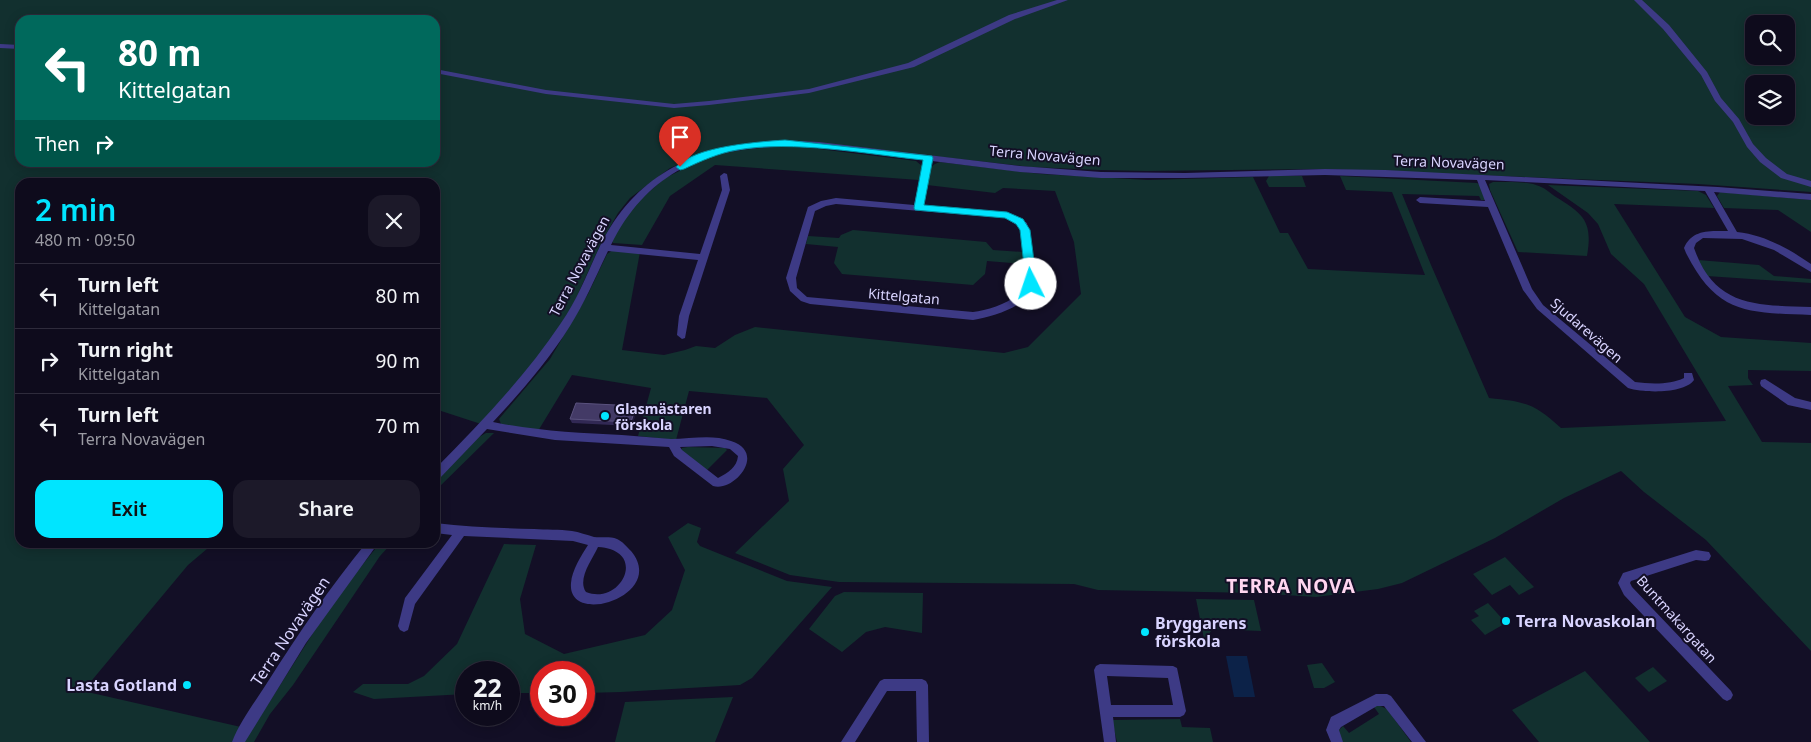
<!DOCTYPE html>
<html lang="en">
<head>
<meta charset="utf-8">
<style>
  :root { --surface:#0e0b1c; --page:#1c1929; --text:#f1f3f6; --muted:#9b9ba3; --line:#2e2b3b; --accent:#00e5ff }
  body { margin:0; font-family:"Noto Sans",sans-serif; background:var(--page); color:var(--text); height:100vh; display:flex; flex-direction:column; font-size:19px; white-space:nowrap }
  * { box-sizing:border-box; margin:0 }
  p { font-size:16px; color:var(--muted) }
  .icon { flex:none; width:28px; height:28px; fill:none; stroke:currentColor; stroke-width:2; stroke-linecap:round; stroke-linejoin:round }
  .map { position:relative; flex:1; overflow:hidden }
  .drawer { position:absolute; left:15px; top:178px; width:425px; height:370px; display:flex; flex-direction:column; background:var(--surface); border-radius:15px; box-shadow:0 2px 12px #0003,0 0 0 1px var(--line) }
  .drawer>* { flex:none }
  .top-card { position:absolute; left:15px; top:15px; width:425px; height:152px; border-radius:15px; box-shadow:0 2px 12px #0003,0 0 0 1px var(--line); background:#00695c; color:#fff; overflow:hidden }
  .tools { position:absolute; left:1745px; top:15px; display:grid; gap:10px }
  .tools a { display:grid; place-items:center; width:50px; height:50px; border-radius:10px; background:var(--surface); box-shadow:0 2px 12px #0003,0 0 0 1px var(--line); font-size:25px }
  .speed { position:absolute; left:455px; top:661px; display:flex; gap:10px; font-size:25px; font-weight:700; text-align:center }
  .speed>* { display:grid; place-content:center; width:65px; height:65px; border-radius:50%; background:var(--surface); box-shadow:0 2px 12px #0003,0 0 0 1px var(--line); line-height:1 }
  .speed small { font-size:12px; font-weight:400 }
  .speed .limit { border:8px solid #d22; background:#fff; color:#111 }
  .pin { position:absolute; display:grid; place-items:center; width:42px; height:42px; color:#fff; margin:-51px -21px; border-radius:50% 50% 50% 0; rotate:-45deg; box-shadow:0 0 5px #0007 }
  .pin .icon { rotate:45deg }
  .me { position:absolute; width:55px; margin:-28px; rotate:356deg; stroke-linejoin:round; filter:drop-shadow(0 0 4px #0008) }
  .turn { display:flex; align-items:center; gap:18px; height:105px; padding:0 20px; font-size:22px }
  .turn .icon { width:65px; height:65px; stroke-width:2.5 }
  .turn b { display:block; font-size:35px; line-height:42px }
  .then { display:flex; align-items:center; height:48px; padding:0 20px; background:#0003; gap:10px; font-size:19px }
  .round { display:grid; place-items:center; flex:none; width:52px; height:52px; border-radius:15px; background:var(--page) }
  .summary { display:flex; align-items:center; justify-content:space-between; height:85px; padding:0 20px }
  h1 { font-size:30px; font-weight:600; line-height:38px; color:var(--accent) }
  .primary-button { display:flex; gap:10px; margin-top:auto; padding:10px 20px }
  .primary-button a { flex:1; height:58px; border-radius:15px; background:var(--accent); color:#111; font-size:20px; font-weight:600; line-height:58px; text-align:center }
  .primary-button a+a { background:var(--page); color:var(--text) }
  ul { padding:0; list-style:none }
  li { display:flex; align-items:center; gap:15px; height:65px; padding:0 20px; border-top:1px solid var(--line) }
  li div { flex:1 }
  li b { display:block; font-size:19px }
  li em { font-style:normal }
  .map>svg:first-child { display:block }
</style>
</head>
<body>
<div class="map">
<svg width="1811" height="742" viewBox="0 0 1811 742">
  <rect width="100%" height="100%" fill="#130f26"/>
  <g fill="#12302f" fill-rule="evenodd">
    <path d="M 0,0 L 1811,0 L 1811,192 L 1698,184 L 1325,169 L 1147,171 L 1100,170 L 1031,167 L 788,140 L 739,144 L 722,147 L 670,168 L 630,198 L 618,213 L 602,241 L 573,305 L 541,356 L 481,424 L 435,409 L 435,182 L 20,182 L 20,542 L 214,543 L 188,565 L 83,691 L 241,727 L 232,742 L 0,742 ZM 20,20 L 435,20 L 435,162 L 20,162 ZM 1754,24 L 1786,24 L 1786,56 L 1754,56 ZM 1754,84 L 1786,84 L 1786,116 L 1754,116 Z"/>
    <polygon points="776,146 811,148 916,161 922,166 919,180 715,165 670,196 642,245 613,243 611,239 626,212 665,178 698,162 725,152"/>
    <path d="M 940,162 L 1041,174 L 1148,180 L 1253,177 L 1280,233 L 1288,233 L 1308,269 L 1425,275 L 1392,192 L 1346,190 L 1340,176 L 1477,183 L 1480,185 L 1485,200 L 1481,200 L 1479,196 L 1402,194 L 1431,265 L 1489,398 C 1526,402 1533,403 1561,428 L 1726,421 L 1644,284 L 1611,254 L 1598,224 L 1588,213 L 1548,185 L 1698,191 L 1706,195 L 1714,208 L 1614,204 L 1685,317 L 1721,337 L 1811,343 L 1811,371 L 1748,370 L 1748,378 L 1753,385 L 1728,386 L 1762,442 L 1811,443 L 1811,651 L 1706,540 L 1644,492 L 1621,471 L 1564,498 L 1495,538 L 1402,583 L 1378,589 L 1316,597 L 1256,593 L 1098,590 L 1074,584 L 839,582 L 790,575 L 735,553 L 789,501 L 783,469 L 804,445 L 767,398 L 689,391 L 676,440 L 638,436 L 651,388 L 572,375 L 538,431 L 501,424 L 499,419 L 550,359 L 588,294 L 607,254 L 613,250 L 640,252 L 622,350 L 664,355 L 685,350 L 696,346 L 715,348 L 735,335 L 755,327 L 1004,353 L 1028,347 L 1081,294 L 1074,242 L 1055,191 L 1003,188 L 995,193 L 927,185 C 929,174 928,165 940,162 Z"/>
    <polygon points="1269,176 1302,176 1306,187 1269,187 1266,181"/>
    <path d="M 1493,182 C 1507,182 1524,181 1536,185 C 1544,187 1550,193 1556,197 C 1584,214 1593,222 1587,256 L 1518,252 L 1490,190 L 1489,184 Z"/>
    <polygon points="1720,192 1811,200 1811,232 1778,210 1724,208 1717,196"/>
    <polygon points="853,230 986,242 993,250 1023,252 1025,264 987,261 985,274 973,285 842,274 834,263 838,247 806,244 808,236 839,238 841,235"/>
    <polygon points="1698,260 1759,265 1774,276 1811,279 1811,283 1707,276"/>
    <polygon points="486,433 494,433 435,491 435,482 479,437"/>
    <polygon points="688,447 725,448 727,450 707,470 681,450 682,448"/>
    <polygon points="688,523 701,528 697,542 700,546 787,581 832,587 752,678 740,685 621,692 584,693 584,672 541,672 541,693 509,693 509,672 466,672 466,694 374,699 353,692 363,684 408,684 424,676 457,644 504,544 536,545 520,599 525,634 564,654 645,635 672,610 685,570 668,537"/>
    <polygon points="380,543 392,543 380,556 293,685 270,714 254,742 244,742 334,600"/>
    <polygon points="1505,557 1534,587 1519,595 1510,585 1492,595 1473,574"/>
    <polygon points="844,592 923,593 922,633 885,627 866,632 842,652 809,629 835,596"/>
    <polygon points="1196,599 1254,600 1261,631 1213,629 1204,639"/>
    <polygon points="1488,603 1506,623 1485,635 1471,620 1479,616 1474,611"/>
    <polygon points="1322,663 1335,682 1324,688 1314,688 1307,665"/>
    <polygon points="1653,667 1667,681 1649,692 1635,678"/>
    <polygon points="1585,671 1650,742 1539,742 1512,710"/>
    <polygon points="733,697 715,742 615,742 625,702"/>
    <polygon points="1378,705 1387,709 1411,742 1343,742 1340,738 1339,730 1343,726 1349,733 1379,714 1374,707"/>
    <polygon points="1180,719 1182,727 1210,728 1213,742 1117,742 1112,720"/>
  </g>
  <polygon fill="#0c2248" points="1226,656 1247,656 1255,697 1234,697"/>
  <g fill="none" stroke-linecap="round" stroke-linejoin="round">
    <g fill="#3d3a85" fill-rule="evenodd">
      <polygon points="1057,0 1068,0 1015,19 914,67 809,93 709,105 674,108 546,94 435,73 435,69 546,90 674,104 709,101 809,89 908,63 1009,15"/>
      <polygon points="1634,0 1642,0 1669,25 1707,72 1721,98 1739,119 1753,144 1766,158 1787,174 1811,181 1811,187 1781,178 1760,162 1747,147 1733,122 1715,101 1701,75 1663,29"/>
      <polygon points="0,44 20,45 20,49 0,48"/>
      <path d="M 779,140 L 819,142 L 1020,166 L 1101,172 L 1185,173 L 1325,169 L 1385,170 L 1718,187 L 1811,194 L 1811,200 L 1714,192 L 1737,232 C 1765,235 1789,249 1811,264 L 1811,272 L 1774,250 L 1742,239 L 1703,238 L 1696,243 L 1694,248 C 1715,308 1757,305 1811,307 L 1811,315 C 1748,312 1718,316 1686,253 L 1684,248 C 1692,229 1710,231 1728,231 L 1705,191 L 1485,180 L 1532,289 L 1543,305 L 1635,382 C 1650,384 1670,385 1684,378 L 1684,373 L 1692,373 L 1694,380 C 1684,394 1644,393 1628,388 L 1537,309 L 1523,290 L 1488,207 L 1420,203 L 1416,200 L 1420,197 L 1485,201 L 1477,180 L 1325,175 L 1185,178 L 1101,178 L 1020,172 L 932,161 L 923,205 L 1007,212 L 1027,223 L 1037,279 C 1031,306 996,316 973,320 L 810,304 L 801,301 L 790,291 L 786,278 L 808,207 L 821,201 L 836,198 L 914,205 L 924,160 C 809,146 674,116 611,245 L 700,254 L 722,190 L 720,176 L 724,173 L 727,174 L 730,190 L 689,316 L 685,338 L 682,339 L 677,335 L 679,316 L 698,260 L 608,251 C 596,276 585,302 570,326 C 548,361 521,392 493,422 C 536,431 579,433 622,435 C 638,436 655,438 671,439 C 691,439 712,434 731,441 C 768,453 733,493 713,486 L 674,456 L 669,447 L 555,440 L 487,429 L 439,479 L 435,481 L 435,469 C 480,423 525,377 561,323 C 578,299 588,271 600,246 C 637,171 699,146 779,140 ZM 836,204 L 1005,218 L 1020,227 L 1027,279 C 1023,300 991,310 973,312 L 807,297 L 797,288 L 796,278 L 815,211 L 826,206 ZM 712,446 L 730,449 L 738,456 C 737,467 728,473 718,478 L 682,450 L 680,447 Z"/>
      <polygon points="1765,379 1795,398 1811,402 1811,410 1788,405 1761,386 1760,383 1761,380"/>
      <path d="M 435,523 C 468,527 501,528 534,529 C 546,530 559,529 572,531 C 579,532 587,535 594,537 C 601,538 610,536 617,539 C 622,541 627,547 631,551 C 668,595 567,628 571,583 C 572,570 581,556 588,545 L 573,541 L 464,536 L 415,604 L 408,630 L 404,632 L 400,630 L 398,626 L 405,598 L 452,535 L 435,533 ZM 598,547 C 649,550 621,606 586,592 C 577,579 592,560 598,547 Z"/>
      <path d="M 367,542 L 379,542 L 306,643 L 245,742 L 232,742 C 240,721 255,702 267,683 C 298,634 330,587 367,542 Z"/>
      <polygon points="1696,550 1709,552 1711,556 1709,560 1705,561 1696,560 1631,581 1630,583 1632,587 1731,691 1733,695 1731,699 1727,701 1723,699 1624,595 1618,583 1623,573"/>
      <path d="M 1100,664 L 1173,666 L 1177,668 L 1186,711 L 1184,715 L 1180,717 L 1113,717 L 1116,742 L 1104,742 L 1094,670 L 1096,666 ZM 1107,676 L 1168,678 L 1173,705 L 1111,705 Z"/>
      <polygon points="884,679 922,679 926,681 928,685 929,742 917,742 916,691 887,691 855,742 841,742 880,681"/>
      <polygon points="1376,694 1387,694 1391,696 1426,742 1412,742 1384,706 1377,706 1341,727 1339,730 1343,742 1331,742 1326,730 1331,717"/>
    </g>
  </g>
  <polygon fill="#312854" points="636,406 637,409 632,426 572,423 570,419"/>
  <polygon fill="#1d163a" points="636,406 637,409 632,426 631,422"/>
  <polygon fill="#433a66" stroke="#5a527e" points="576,403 636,406 631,422 570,419"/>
  <path fill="#00e5ff" stroke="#0095a6" d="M 785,140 L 932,156 L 933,158 L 924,205 L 1007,212 L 1023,219 L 1030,230 L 1037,284 L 1035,286 L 1031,287 L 1026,284 L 1020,230 L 1016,224 L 1005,218 L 915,210 L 914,208 L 923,160 C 866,154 793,140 737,150 C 719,153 701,161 684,169 L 680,170 L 676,167 C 695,146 757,142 785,140 Z"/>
  <g fill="#00e5ff" stroke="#130f26" stroke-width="2">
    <circle cx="605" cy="416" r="5"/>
    <circle cx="1506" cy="621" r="5"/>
    <circle cx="1145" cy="632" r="5"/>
    <circle cx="187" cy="685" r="5"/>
  </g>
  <g text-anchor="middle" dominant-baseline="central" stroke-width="4" stroke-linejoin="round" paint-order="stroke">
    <g font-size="14" fill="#d9d4ff" stroke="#130f26">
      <text transform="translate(1045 155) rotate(5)">Terra Novavägen</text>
      <text transform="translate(1449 162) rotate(2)">Terra Novavägen</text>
      <text transform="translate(579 266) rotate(-62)">Terra Novavägen</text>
      <text transform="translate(904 296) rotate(5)">Kittelgatan</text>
      <text transform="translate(1587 330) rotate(41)">Sjudarevägen</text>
      <text transform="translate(1677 619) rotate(48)">Buntmakargatan</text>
    </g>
    <g font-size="14" font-weight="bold" fill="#d9d4ff" stroke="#130f26" text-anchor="start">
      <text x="615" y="408">Glasmästaren<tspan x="615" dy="16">förskola</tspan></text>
    </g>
    <g font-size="16" font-weight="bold" fill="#d9d4ff" stroke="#130f26" text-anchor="start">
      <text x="1516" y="621">Terra Novaskolan</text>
      <text x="1155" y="623">Bryggarens<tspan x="1155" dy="18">förskola</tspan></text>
      <text x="177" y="685" text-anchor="end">Lasta Gotland</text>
    </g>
    <g font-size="16" fill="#d9d4ff" stroke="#130f26">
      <text transform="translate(290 631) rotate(-56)">Terra Novavägen</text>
    </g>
    <g font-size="19" font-weight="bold" letter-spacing="1" fill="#ffd6f0" stroke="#130f26">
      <text x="1291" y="586">TERRA NOVA</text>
    </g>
  </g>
</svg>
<div class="tools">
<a><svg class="icon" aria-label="search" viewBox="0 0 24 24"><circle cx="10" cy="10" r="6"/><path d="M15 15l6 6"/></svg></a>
<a><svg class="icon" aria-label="layers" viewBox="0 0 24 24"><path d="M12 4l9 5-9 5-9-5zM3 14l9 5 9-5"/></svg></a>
</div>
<div class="speed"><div>22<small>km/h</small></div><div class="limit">30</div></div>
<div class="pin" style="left:680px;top:167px;background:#d93025"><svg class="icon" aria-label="arrive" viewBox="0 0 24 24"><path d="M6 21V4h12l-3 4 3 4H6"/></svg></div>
<svg class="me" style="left:1031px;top:284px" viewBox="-20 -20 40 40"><circle r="19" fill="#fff"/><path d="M0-13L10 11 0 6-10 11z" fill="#00e5ff"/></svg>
<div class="top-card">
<div class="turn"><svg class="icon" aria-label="left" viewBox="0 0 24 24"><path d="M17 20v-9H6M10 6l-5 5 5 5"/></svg><div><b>80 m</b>Kittelgatan</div></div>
<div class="then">Then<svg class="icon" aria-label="right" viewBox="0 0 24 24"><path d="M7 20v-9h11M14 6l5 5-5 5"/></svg></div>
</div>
<section class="drawer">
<div class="summary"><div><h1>2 min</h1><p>480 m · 09:50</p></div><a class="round"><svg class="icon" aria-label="close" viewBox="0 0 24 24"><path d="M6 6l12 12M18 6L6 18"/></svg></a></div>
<ul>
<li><svg class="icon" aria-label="left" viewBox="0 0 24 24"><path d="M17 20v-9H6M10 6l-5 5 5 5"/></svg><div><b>Turn left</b><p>Kittelgatan</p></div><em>80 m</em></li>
<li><svg class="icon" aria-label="right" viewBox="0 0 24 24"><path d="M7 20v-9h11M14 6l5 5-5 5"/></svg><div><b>Turn right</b><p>Kittelgatan</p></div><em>90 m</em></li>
<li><svg class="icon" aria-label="left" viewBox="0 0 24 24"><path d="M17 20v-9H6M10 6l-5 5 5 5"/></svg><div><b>Turn left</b><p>Terra Novavägen</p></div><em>70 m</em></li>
</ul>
<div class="primary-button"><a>Exit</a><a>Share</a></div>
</section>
</div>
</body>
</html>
